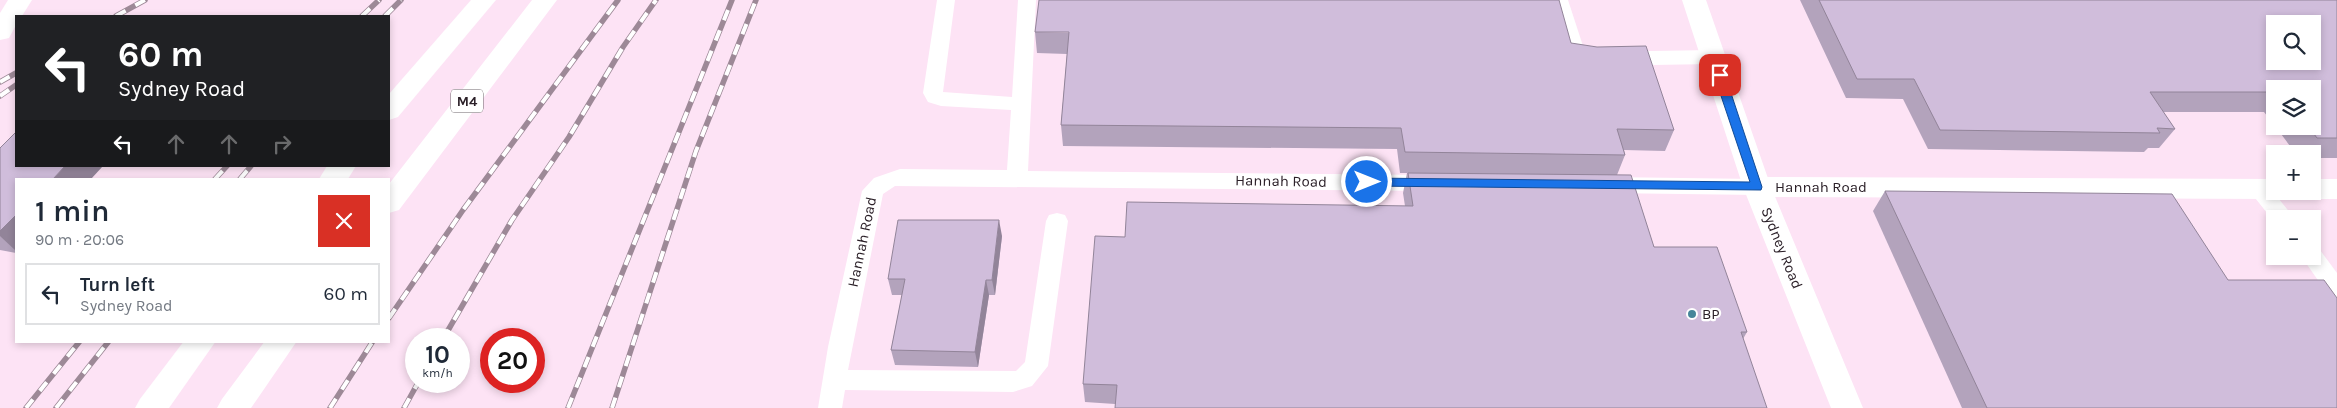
<!DOCTYPE html>
<html lang="en">
<head>
<meta charset="utf-8">
<style>
  :root { --surface:#fff; --page:#f2f2f3; --text:#1f2937; --muted:#747a83; --line:#e0e1e3 }
  body { margin:0; font-family:Karla,sans-serif; background:var(--page); color:var(--text); height:100vh; display:flex; flex-direction:column; font-size:19px; white-space:nowrap }
  * { box-sizing:border-box; margin:0 }
  p { font-size:16px; color:var(--muted) }
  .icon { flex:none; width:28px; height:28px; fill:none; stroke:currentColor; stroke-width:2; stroke-linecap:round; stroke-linejoin:round }
  .map { position:relative; flex:1; overflow:hidden }
  .details { position:absolute; left:15px; top:178px; width:375px; height:165px; display:flex; flex-direction:column; background:var(--surface); border-radius:0px; box-shadow:0 2px 8px #0003 }
  .details>* { flex:none }
  .hud { position:absolute; left:15px; top:15px; width:375px; height:152px; border-radius:0px; box-shadow:0 2px 8px #0003; background:#202124; color:#fff; overflow:hidden }
  .fabs { position:absolute; left:2266px; top:15px; display:grid; gap:10px }
  .fabs a { display:grid; place-items:center; width:55px; height:55px; border-radius:0px; background:var(--surface); box-shadow:0 2px 8px #0003; font-size:25px }
  .speed { position:absolute; left:405px; top:328px; display:flex; gap:10px; font-size:25px; font-weight:700; text-align:center }
  .speed>* { display:grid; place-content:center; width:65px; height:65px; border-radius:50%; background:var(--surface); box-shadow:0 2px 8px #0003; line-height:1 }
  .speed small { font-size:12px; font-weight:400 }
  .speed .limit { border:8px solid #d22; background:#fff; color:#111 }
  .pin { position:absolute; display:grid; place-items:center; width:42px; height:42px; color:#fff; margin:-21px; border-radius:10px; box-shadow:0 2px 8px #0006 }
  .me { position:absolute; width:55px; margin:-28px; rotate:90deg; stroke-linejoin:round; filter:drop-shadow(0 0 4px #0008) }
  .turn { display:flex; align-items:center; gap:18px; height:105px; padding:0 20px; font-size:22px }
  .turn .icon { width:65px; height:65px; stroke-width:2.5 }
  .turn b { display:block; font-size:35px; line-height:42px }
  .lanes { display:flex; align-items:center; height:48px; padding:0 20px; background:#0003; justify-content:center; gap:25px; direction:ltr }
  .lanes .off { opacity:.35 }
  .round { display:grid; place-items:center; flex:none; width:52px; height:52px; border-radius:0px; background:var(--page) }
  .overview { display:flex; align-items:center; justify-content:space-between; height:85px; padding:0 20px }
  h1 { font-size:30px; font-weight:600; line-height:38px }
  ul { padding:0; list-style:none }
  li { display:flex; align-items:center; gap:15px; height:62px; margin:0 10px 8px; padding:0 10px; border:2px solid var(--line); border-radius:0px }
  li div { flex:1 }
  li b { display:block; font-size:19px }
  li em { font-style:normal }
  .map>svg:first-child { display:block }
</style>
</head>
<body>
<div class="map">
<svg width="2337" height="408" viewBox="0 0 2337 408">
  <rect width="100%" height="100%" fill="#fde3f5"/>
  <g fill="none" stroke-linecap="round" stroke-linejoin="round">
    <g fill="#fff" fill-rule="evenodd">
      <polygon points="937,0 955,0 943,92 1012,97 1018,0 1036,0 1028,171 1434,175 1441,177 1444,183 1441,189 1434,191 895,186 883,194 848,370 1016,371 1025,362 1046,221 1049,215 1057,213 1065,215 1068,221 1048,366 1032,386 1013,392 845,390 842,408 818,408 828,347 862,191 874,178 900,169 1007,170 1011,110 941,106 928,102 923,93"/>
      <polygon points="1550,0 1568,0 1583,46 1588,52 1713,50 1720,52 1723,57 1720,62 1713,64 1590,66 1575,62 1567,54"/>
      <polygon points="1607,177 1757,179 1764,181 1768,187 1764,193 1757,195 1607,193 1600,191 1597,185 1600,179"/>
      <polygon points="2259,181 2266,183 2295,219 2275,219 2275,223 2248,189 2252,183"/>
      <polygon points="2312,248 2320,250 2337,273 2337,299 2329,296 2301,256 2312,256"/>
    </g>
    <g fill="#fff" fill-rule="evenodd">
      <polygon points="1757,177 2275,179 2275,191 2287,191 2285,196 2275,199 1757,197 1747,194 1743,187 1747,180"/>
      <polygon points="2312,179 2337,179 2337,199 2312,199 2302,196 2300,191 2312,191"/>
    </g>
    <g fill="#fff" fill-rule="evenodd">
      <polygon points="8,0 32,0 22,16 16,16 16,25 9,38 0,40 0,13"/>
      <polygon points="1682,0 1706,0 1771,187 1863,408 1831,408 1743,187"/>
    </g>
    <g fill="#fff" fill-rule="evenodd">
      <polygon points="471,0 496,0 398,117 389,120 389,94"/>
      <polygon points="532,0 557,0 399,210 389,213 389,184"/>
      <polygon points="327,166 356,166 348,179 319,179"/>
      <polygon points="184,341 216,341 169,408 135,408 140,399"/>
      <polygon points="265,341 297,341 251,408 217,408 222,399"/>
    </g>
    <defs>
      <g id="rail">
        <polyline points="116,16 145,0"/>
        <polyline points="362,16 379,0"/>
        <polyline points="385,16 401,0"/>
        <polyline points="0,82 16,73"/>
        <polyline points="0,96 16,85"/>
        <polyline points="215,179 227,166"/>
        <polyline points="240,179 251,166"/>
        <polyline points="389,318 463,210 618,0"/>
        <polyline points="443,339 512,220 569,137 623,47 656,0"/>
        <polyline points="26,408 80,341"/>
        <polyline points="56,408 109,341"/>
        <polyline points="330,408 373,341"/>
        <polyline points="404,408 419,381"/>
        <polyline points="568,408 732,0"/>
        <polyline points="612,408 696,151 756,0"/>
      </g>
    </defs>
    <use href="#rail" stroke="#9d8997" stroke-width="5.5"/>
    <use href="#rail" stroke="#fff" stroke-width="4" stroke-dasharray="11" stroke-linecap="butt"/>
  </g>
  <g fill="#b3a3bc">
    <polygon points="1800,0 2337,0 2337,158 2312,158 2312,154 2296,154 2275,126 2312,126 2312,89 2275,89 2275,126 2264,112 2163,112 2175,129 2159,148 2148,148 2144,152 1928,149 1903,99 1846,98"/>
    <polygon points="1035,32 1571,43 1674,130 1665,151 1624,150 1625,155 1617,175 1654,247 1747,332 1743,339 1115,404 1085,402 1083,384 1125,237 1405,206 1403,193 1407,173 1400,173 1397,149 1063,146 1061,125 1067,54 1037,53"/>
    <polygon points="0,148 16,179 16,253 0,250"/>
    <polygon points="1885,191 2228,280 2337,408 1962,408 1873,211"/>
    <polygon points="1002,236 995,295 989,295 978,367 895,365 891,350 902,295 892,295 888,279"/>
  </g>
  <g fill="#928499">
    <polygon points="65,166 103,166 91,179 53,179"/>
    <polygon points="16,215 16,251 0,236 0,231"/>
    <polygon points="999,220 1002,236 995,295 992,280"/>
    <polygon points="986,280 989,295 978,367 975,352"/>
  </g>
  <g fill="#d0bddb" stroke="#928499" fill-rule="evenodd">
    <polygon points="1039,0 1559,0 1571,43 1597,47 1646,46 1674,130 1617,129 1625,155 1405,152 1401,128 1061,125 1069,32 1035,32"/>
    <path d="M 1819,0 L 2337,0 L 2337,138 L 2317,138 L 2308,126 L 2312,126 L 2312,89 L 2275,89 L 2275,92 L 2150,92 L 2175,129 L 2157,128 L 2160,133 L 1940,130 L 1914,79 L 1857,79 ZM 2275,24 L 2312,24 L 2312,61 L 2275,61 Z"/>
    <polygon points="16,132 16,166 65,166 53,179 16,179 16,215 0,231 0,148"/>
    <polygon points="1408,173 1631,175 1654,247 1717,247 1747,332 1741,332 1767,408 1115,408 1117,385 1083,384 1095,236 1125,237 1127,202 1413,206"/>
    <polygon points="1885,191 2172,194 2228,280 2324,280 2337,298 2337,408 1987,408"/>
    <polygon points="898,220 999,220 992,280 986,280 975,352 891,350 905,279 888,279"/>
  </g>
  <polygon fill="#1a73e8" stroke="#114b97" points="1720,72 1725,75 1762,187 1761,190 1367,186 1362,182 1367,178 1750,182 1714,75"/>
  <circle fill="#46869a" stroke="#fff" stroke-width="2" cx="1692" cy="314" r="5"/>
  <g text-anchor="middle" dominant-baseline="central" stroke-width="4.5" stroke-linejoin="round" paint-order="stroke">
    <rect fill="#fff" stroke="#6b6368" stroke-width="1" x="451" y="89.5" width="32" height="23" rx="4"/>
    <g font-size="14" font-weight="bold" fill="#2b2028">
      <text x="467" y="101">M4</text>
    </g>
    <g font-size="15" fill="#2b2028" stroke="#fff">
      <text transform="translate(1281 181) rotate(1)">Hannah Road</text>
      <text x="1821" y="187">Hannah Road</text>
      <text transform="translate(862 242) rotate(-78)">Hannah Road</text>
      <text transform="translate(1782 248) rotate(68)">Sydney Road</text>
    </g>
    <g font-size="15" fill="#2b2028" stroke="#fff" text-anchor="start">
      <text x="1702" y="314">BP</text>
    </g>
  </g>
</svg>
<div class="fabs">
<a><svg class="icon" aria-label="search" viewBox="0 0 24 24"><circle cx="10" cy="10" r="6"/><path d="M15 15l6 6"/></svg></a>
<a><svg class="icon" aria-label="layers" viewBox="0 0 24 24"><path d="M12 4l9 5-9 5-9-5zM3 14l9 5 9-5"/></svg></a>
<a>+</a>
<a>−</a>
</div>
<div class="speed"><div>10<small>km/h</small></div><div class="limit">20</div></div>
<div class="pin" style="left:1720px;top:75px;background:#d93025"><svg class="icon" aria-label="arrive" viewBox="0 0 24 24"><path d="M6 21V4h12l-3 4 3 4H6"/></svg></div>
<svg class="me" style="left:1367px;top:182px" viewBox="-20 -20 40 40"><circle r="17" fill="#1a73e8" stroke="#fff" stroke-width="3"/><path d="M0-11L8 9 0 5-8 9z" fill="#fff"/></svg>
<div class="hud">
<div class="turn"><svg class="icon" aria-label="left" viewBox="0 0 24 24"><path d="M17 20v-9H6M10 6l-5 5 5 5"/></svg><div><b>60 m</b>Sydney Road</div></div>
<div class="lanes"><svg class="icon" aria-label="left" viewBox="0 0 24 24"><path d="M17 20v-9H6M10 6l-5 5 5 5"/></svg><svg class="icon off" aria-label="ahead" viewBox="0 0 24 24"><path d="M12 20V5M6 11l6-6 6 6"/></svg><svg class="icon off" aria-label="ahead" viewBox="0 0 24 24"><path d="M12 20V5M6 11l6-6 6 6"/></svg><svg class="icon off" aria-label="right" viewBox="0 0 24 24"><path d="M7 20v-9h11M14 6l5 5-5 5"/></svg></div>
</div>
<section class="details">
<div class="overview"><div><h1>1 min</h1><p>90 m · 20:06</p></div><a class="round" style="background:#d93025;color:#fff"><svg class="icon" aria-label="close" viewBox="0 0 24 24"><path d="M6 6l12 12M18 6L6 18"/></svg></a></div>
<ul>
<li><svg class="icon" aria-label="left" viewBox="0 0 24 24"><path d="M17 20v-9H6M10 6l-5 5 5 5"/></svg><div><b>Turn left</b><p>Sydney Road</p></div><em>60 m</em></li>
</ul>
</section>
</div>
</body>
</html>
